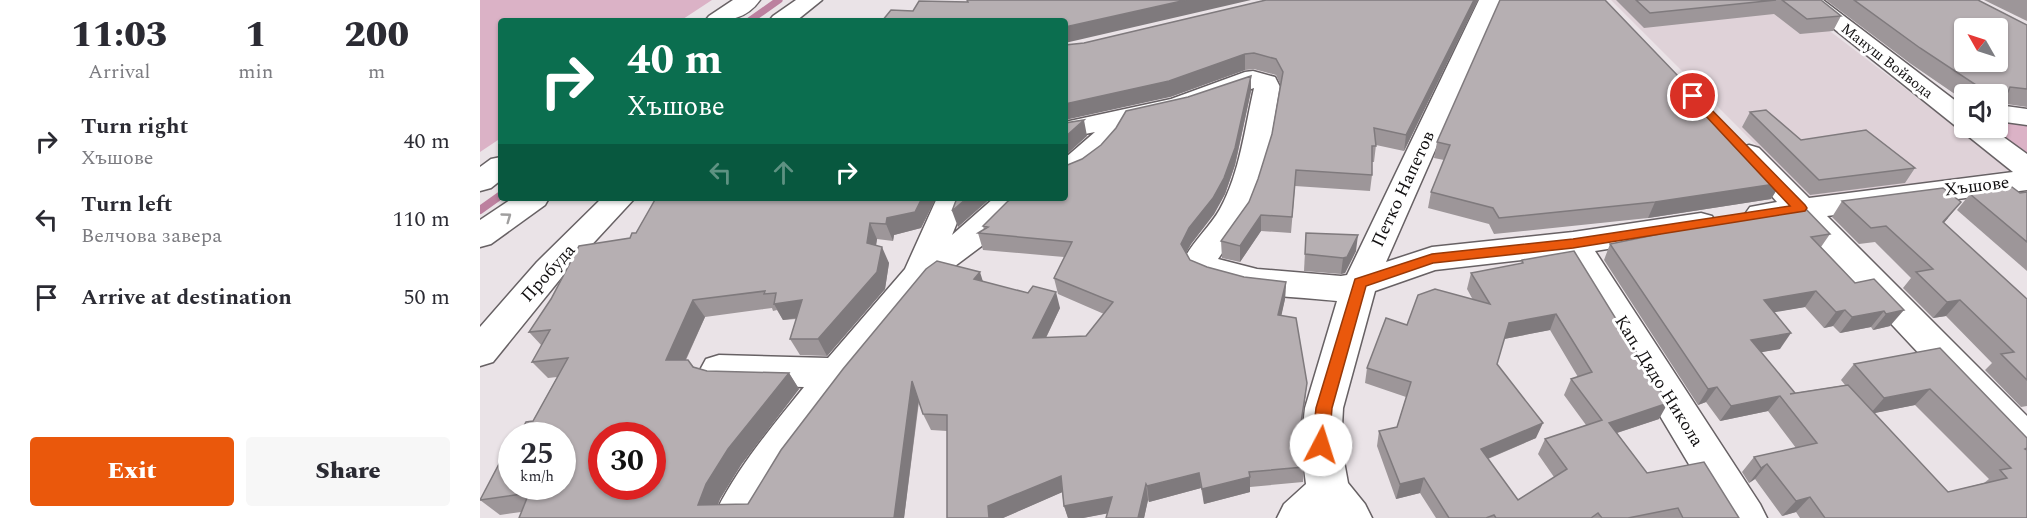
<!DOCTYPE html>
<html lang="en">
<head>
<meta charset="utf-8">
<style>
  :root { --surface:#fff; --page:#f7f7f7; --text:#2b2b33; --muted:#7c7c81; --accent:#ea580c }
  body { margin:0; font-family:Spectral,serif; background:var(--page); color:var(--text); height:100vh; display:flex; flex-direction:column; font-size:22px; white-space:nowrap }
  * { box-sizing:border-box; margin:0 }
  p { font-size:20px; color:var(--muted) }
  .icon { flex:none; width:33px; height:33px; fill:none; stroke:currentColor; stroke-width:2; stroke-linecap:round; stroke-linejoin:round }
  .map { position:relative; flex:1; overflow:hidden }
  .details { display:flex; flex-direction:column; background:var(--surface); width:480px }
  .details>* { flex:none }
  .guide { position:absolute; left:18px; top:18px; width:570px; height:183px; border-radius:6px; box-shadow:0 2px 4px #0004; background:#0b6e4f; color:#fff; overflow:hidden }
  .needle { width:39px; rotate:309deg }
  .controls { position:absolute; left:1474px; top:18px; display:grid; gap:12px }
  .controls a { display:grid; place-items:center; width:54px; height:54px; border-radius:6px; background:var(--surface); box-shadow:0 2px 4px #0004; font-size:30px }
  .speed { position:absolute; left:18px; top:422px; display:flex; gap:12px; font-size:30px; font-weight:700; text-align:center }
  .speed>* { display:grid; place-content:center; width:78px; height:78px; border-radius:50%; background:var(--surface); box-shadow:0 2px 4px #0004; line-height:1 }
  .speed small { font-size:15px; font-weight:400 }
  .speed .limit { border:9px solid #d22; background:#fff; color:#111 }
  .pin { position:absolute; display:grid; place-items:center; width:51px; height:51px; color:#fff; margin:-26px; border:3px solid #fff; border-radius:50%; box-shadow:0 2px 6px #0007 }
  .me { position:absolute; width:66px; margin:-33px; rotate:5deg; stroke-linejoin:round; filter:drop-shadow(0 0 4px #0008) }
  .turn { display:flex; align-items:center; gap:21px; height:126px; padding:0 30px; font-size:27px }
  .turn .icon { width:78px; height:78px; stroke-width:2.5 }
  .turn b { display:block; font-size:42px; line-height:51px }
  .lanes { display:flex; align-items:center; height:57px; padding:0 30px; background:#0003; justify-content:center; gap:30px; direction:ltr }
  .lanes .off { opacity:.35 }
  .eta { display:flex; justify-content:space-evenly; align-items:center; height:102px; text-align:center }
  .eta b { font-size:36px; font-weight:800; line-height:42px }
  .action { display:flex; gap:12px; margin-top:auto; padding:12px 30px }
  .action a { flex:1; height:69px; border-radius:6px; background:var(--accent); color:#fff; font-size:24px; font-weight:800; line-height:69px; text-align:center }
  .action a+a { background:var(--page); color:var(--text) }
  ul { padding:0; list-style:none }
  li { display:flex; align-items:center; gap:18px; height:78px; padding:0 30px }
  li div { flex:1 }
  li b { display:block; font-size:22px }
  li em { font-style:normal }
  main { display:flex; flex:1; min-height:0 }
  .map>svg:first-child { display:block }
</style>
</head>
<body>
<main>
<section class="details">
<div class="eta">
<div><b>11:03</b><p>Arrival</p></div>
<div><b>1</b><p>min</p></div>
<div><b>200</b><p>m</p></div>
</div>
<ul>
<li><svg class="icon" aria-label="right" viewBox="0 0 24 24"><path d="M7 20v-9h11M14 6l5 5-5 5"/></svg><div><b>Turn right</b><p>Хъшове</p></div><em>40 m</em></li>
<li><svg class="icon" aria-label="left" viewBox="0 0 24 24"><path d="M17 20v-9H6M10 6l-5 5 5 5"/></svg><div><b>Turn left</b><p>Велчова завера</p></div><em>110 m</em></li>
<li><svg class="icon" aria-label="arrive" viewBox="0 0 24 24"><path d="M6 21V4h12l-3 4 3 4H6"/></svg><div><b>Arrive at destination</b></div><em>50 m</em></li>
</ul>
<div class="action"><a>Exit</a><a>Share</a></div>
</section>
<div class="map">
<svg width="1547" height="518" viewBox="0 0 1547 518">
  <rect width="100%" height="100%" fill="#eae3e7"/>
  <polygon fill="#dfd2d8" points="1131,0 1309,0 1532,170 1329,198"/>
  <g fill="#dbb2c6">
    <polygon points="0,0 232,0 200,21 21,21 21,138 0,152"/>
    <polygon points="1518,113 1547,117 1547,168 1494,128 1518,128"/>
  </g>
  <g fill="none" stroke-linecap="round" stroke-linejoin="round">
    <polyline stroke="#bc809f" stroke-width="7" points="269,21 299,0"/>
    <polyline stroke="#bc809f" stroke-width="8" points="0,210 21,195"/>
    <defs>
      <g id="minor">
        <path d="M 999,0 L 1021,0 L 906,262 L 952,247 L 1093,232 L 1221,213 L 1232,216 L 1237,224 L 1232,232 L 1115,251 L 1280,504 L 1287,518 L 1241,518 L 1084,255 L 955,270 L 895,291 L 863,408 L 861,445 L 868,483 L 885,504 L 892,518 L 797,518 L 804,504 L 826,484 L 821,445 L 825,408 L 857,301 C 810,296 755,297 712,274 L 704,259 C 714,240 730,227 740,209 C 760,173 765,127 774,88 L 709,111 L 647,125 C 636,148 611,175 585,181 L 585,158 L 615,132 L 585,138 L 585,122 L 691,99 L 765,72 L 773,71 L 795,77 L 800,87 L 789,150 L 776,195 L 767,217 L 738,259 L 777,269 L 861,276 L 867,275 Z"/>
        <polygon points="1318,0 1343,0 1485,108 1485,128 1511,128 1547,154 1547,190 1347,216 1547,416 1547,459 1533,454 1314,220 1281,224 1270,221 1265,214 1270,207 1297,202 1255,154 1259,148 1269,145 1279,148 1329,198 1533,172"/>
        <polygon points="1518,105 1547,109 1547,125 1518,121"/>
        <polygon points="122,198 155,198 81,278 13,362 0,366 0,327 57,262"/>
        <path d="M 457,198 L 487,198 L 472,235 L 514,198 L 550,198 L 546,205 L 530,217 L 503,245 L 451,284 L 370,384 L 310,464 L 279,518 L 233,518 C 255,470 291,428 324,387 L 239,385 L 226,381 L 220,370 L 226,359 L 239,355 L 348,358 L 425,269 Z"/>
      </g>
      <g id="highway">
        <path d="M 253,0 L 280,0 C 266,20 247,21 225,21 L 229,16 Z"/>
        <polygon points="316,0 342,0 316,21 289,21 293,16"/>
        <polygon points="21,157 21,180 11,188 0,191 0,167 11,159"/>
        <polygon points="33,198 69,198 65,205 11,244 0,247 0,220"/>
      </g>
    </defs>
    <use href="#minor" stroke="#676164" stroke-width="3"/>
    <use href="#highway" stroke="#676164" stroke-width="3"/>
    <use href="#minor" fill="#fff" fill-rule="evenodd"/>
    <use href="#highway" fill="#fff" fill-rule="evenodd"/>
  </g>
  <g fill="#9d9699" fill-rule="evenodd">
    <polygon points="786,0 998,0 924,151 896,145 894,162 892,162 892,175 890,191 815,186 811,233 781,231 760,262 742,258 741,241 769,202 778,179 792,134 800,84 796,75 774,69 765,70 690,97 604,43"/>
    <polygon points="1136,0 1341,0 1361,16 1353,31 1320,34 1294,14 1164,28"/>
    <polygon points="1346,0 1498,0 1547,25 1547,107 1520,103 1518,105 1518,94 1485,94 1485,101 1431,64"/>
    <polygon points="1504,0 1547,0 1547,21"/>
    <polygon points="771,91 755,165 745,194 734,214 711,244 706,253 710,260 727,267 764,277 806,282 805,299 801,315 827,383 825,399 820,434 824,467 823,482 770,487 770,492 724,504 721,488 669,502 668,500 664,518 626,518 628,513 603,518 588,518 584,506 582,492 523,518 467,431 451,430 443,414 439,402 424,518 41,512 20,515 0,500 53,421 77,377 68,378 52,362 62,346 49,332 156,233 176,198 456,198 441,228 414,235 413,241 397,239 396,245 409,263 405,289 347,356 320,355 310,339 316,319 303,320 297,310 293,311 292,308 225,317 206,360 208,360 214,367 227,371 309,373 319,389 261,465 240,499 238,505 268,504 502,281 580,308 566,338 606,336 624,314 578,294 574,278 584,257 503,250 498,233 504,230 503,226"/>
    <polygon points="1270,112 1321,140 1435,168 1425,183 1330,195 1262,127"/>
    <polygon points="957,142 1301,183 1291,199 1168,218 1014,234 1009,224 948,208 951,192 964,160 954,158"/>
    <polygon points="1547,192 1547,271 1477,210 1490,194"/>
    <polygon points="1362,201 1468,218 1464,223 1547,299 1547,406 1541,407 1505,370 1512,363 1466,316 1453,318 1423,288 1431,278 1395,242 1379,244 1352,217"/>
    <path d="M 1179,228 L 1350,234 L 1341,247 L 1375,283 L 1394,279 L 1410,326 L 1393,330 L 1391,327 L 1360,333 L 1353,326 L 1344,328 L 1325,307 L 1294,312 L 1300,349 L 1281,352 L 1314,393 L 1365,385 L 1361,380 L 1374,364 L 1460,348 L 1547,438 L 1547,518 L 1320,518 L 1316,512 L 1302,516 L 1275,479 L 1269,483 L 1262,472 L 1274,457 L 1316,448 L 1288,411 L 1240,421 L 1226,402 L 1218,405 L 1124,260 L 1130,244 L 1176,235 ZM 1435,405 L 1509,479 L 1504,483 L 1468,492 L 1394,413 Z"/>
    <polygon points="826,233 876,251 865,273 861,274 824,271"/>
    <path d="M 1042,260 L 1179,419 L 1137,433 L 1167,473 L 1259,518 L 956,518 L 940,493 L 916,499 L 897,446 L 899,431 L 917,427 L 926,397 L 885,383 L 887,368 L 927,325 L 993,300 L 987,289 L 991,273 L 1041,264 ZM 1070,330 L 1098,377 L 1091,379 L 1084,395 L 1106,425 L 1065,439 L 1058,454 L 1074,477 L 1038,500 L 1008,459 L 1056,438 L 1017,364 L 1024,339 Z"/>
  </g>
  <g fill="#7f7a7d">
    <polygon points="706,0 771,0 585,43 585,27"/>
    <polygon points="994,0 998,0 924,151 926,135"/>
    <polygon points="765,54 765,70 690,97 585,120 585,104"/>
    <polygon points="771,76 771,91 755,165 745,194 734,214 711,244 702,260 701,244"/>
    <polygon points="604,120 607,136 585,156 585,137"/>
    <polygon points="1301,183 1291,199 1168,218 1175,202"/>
    <polygon points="442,198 456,198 441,228 414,235 413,241 406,224 407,218"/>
    <polygon points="487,198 511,198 478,227 472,211"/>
    <polygon points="1481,202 1468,218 1450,238 1463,222"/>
    <polygon points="781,215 781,231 760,262 760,246"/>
    <polygon points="390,223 397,239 394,259 387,243"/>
    <polygon points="878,235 876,251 865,273 861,274 863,258"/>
    <polygon points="402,247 409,263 405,289 347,356 338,339"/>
    <polygon points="500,272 505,288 494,279"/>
    <polygon points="806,282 805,299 798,331 798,315"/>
    <polygon points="1336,291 1325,307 1273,316 1284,300"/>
    <polygon points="576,292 580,308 558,354 553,338"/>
    <polygon points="213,300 225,317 198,376 186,360"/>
    <polygon points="322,300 331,316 303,320 294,304"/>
    <polygon points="1480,300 1466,316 1453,318 1467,302"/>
    <polygon points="1365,310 1353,326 1344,328 1356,312"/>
    <polygon points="1424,310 1410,326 1393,330 1406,314"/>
    <polygon points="1404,311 1391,327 1360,333 1372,317"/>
    <polygon points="1076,314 1070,330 1024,339 1029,323"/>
    <polygon points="1311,333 1300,349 1260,356 1271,340"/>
    <polygon points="309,373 319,389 261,465 240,499 232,518 218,505 226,484 248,449"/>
    <polygon points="432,381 439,397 424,518 414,518"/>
    <polygon points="827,383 825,399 819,445 820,429"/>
    <polygon points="1237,387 1226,402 1218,405 1228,389"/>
    <polygon points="1450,389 1435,405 1390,414 1404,398"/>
    <polygon points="1300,396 1288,411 1240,421 1251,406"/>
    <polygon points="1188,403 1179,419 1121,438 1129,423"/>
    <polygon points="1063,423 1056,438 995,464 1001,449"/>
    <polygon points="1287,464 1275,479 1269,483 1281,468"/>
    <polygon points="719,473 721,488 669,502 667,486"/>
    <polygon points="581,476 585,491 523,518 509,518 508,506"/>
    <polygon points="770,477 770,492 724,504 722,489"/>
    <polygon points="944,478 940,493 916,499 920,484"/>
    <polygon points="666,484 668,500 664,518 658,518"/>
    <polygon points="632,497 635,512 603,518 588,518 584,506"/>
    <polygon points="1330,497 1316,512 1302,516 1316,501"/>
  </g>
  <g fill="#b6afb2" stroke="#7f7a7d" stroke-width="1.5" fill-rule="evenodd">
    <polygon points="487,0 706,0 585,27 585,21 402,21 411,10 433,11 439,1 488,2"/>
    <polygon points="786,0 994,0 926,135 894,128 896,146 892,146 892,175 816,170 812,217 781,215 760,246 741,241 769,202 778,179 792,134 803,72 796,59 774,53 765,54 689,81 585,104 585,45 604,43"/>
    <polygon points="1020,0 1125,0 1301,183 1175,202 1019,218 1013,208 951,192 970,145 957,142"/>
    <polygon points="1156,0 1296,0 1170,13"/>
    <polygon points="1302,0 1341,0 1361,16 1327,19"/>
    <path d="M 1374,0 L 1498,0 L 1547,25 L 1547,89 L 1530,87 L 1528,92 L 1502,89 L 1440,48 ZM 1485,28 L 1518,28 L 1518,62 L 1485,62 Z"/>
    <path d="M 771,76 L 755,148 L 744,178 L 733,198 L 709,228 L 701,244 L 710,260 L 727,267 L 764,277 L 806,282 L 798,315 L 816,318 L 827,383 L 820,429 L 824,467 L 769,472 L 770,477 L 722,489 L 719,473 L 667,486 L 666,484 L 658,518 L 626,518 L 632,497 L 584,506 L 581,476 L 508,506 L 509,518 L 467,518 L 467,415 L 443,414 L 432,381 L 414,518 L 39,518 L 49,493 L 0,500 L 19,464 L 24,463 L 32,449 L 32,486 L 82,486 L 82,435 L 39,435 L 46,422 L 53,421 L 88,358 L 52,362 L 70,330 L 49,332 L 71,299 L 99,246 L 150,238 L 152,233 L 156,233 L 176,198 L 442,198 L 435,212 L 407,218 L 406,224 L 390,223 L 387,243 L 402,247 L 397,272 L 338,339 L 310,339 L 322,300 L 294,304 L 296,293 L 284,294 L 285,291 L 213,300 L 186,360 L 208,360 L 213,367 L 227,371 L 309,373 L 248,449 L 226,484 L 218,505 L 268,504 L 301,450 L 363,369 L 446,269 L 457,261 L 500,272 L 494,279 L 548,293 L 553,286 L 576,292 L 553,338 L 606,336 L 633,302 L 574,278 L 592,242 L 498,233 L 508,227 L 503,226 L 527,202 L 533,198 L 585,198 L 585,166 L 602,159 L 621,145 L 636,128 L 646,111 L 708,97 ZM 122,435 L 172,435 L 172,486 L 122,486 Z"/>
    <polygon points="1286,110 1321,140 1386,130 1435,168 1339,180 1270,112"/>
    <polygon points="604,120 585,137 585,123"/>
    <polygon points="1532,187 1540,193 1547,192 1547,242 1490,194"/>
    <polygon points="1463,188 1481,202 1463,222 1547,299 1547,380 1521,354 1534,352 1480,300 1467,302 1436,272 1453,269 1406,226 1391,228 1362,201"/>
    <polygon points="477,198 487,198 472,211"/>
    <polygon points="1322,205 1350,234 1331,237 1375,283 1394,279 1424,310 1406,314 1404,311 1372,317 1365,310 1356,312 1336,291 1284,300 1311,333 1271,340 1315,393 1310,394 1368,385 1468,492 1527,478 1520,470 1531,468 1450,389 1404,398 1374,364 1460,348 1547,438 1547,448 1545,449 1547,450 1547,518 1345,518 1330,497 1316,501 1287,464 1281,468 1274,457 1337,443 1300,396 1251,406 1237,387 1228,389 1130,244 1180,234 1179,228"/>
    <polygon points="826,233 878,235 867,257 863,258 825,254"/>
    <path d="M 1094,251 L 1188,403 L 1129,423 L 1167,473 L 1224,462 L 1259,518 L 1203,518 L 1198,508 L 1148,518 L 1122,518 L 1118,513 L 1111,518 L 1016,518 L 1014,515 L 1006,518 L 969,518 L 944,478 L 920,484 L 899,431 L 917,427 L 931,382 L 887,368 L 906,318 L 927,325 L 938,295 L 955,289 L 1010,304 L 991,273 L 1043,263 L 1042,260 ZM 1076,314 L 1112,372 L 1091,379 L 1122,420 L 1065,439 L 1087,469 L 1038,500 L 1001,449 L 1063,423 L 1017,364 L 1029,323 Z"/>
  </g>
  <defs><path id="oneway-chevron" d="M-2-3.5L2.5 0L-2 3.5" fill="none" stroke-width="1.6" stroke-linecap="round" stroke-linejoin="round" transform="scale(1.5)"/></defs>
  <use stroke="#a09f9f" href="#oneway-chevron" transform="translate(27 217) rotate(-36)"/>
  <polygon fill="#ea580c" stroke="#983908" stroke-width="1.5" points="1213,93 1216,94 1325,205 1327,208 1325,211 1093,248 953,263 886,286 852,408 849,445 847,450 841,452 835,450 832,445 836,408 875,279 952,254 1093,239 1310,206 1209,98 1209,94"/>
  <g text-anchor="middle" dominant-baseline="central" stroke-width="6" stroke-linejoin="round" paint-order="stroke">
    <g font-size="15" fill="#110f10" stroke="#fff">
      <text transform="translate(1407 61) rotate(38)">Mануш Войвода</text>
    </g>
    <g font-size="18" fill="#110f10" stroke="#fff">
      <text transform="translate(1497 186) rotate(-7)">Хъшове</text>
      <text transform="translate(923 189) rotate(-65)">Петко Напетов</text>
      <text transform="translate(68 273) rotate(-48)">Прoбудa</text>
      <text transform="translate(1179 381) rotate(58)">Кап. Дядо Никола</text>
    </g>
  </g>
</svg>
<div class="controls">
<a><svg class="needle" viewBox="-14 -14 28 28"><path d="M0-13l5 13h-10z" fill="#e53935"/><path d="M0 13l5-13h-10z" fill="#7c7c81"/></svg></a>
<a><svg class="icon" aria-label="sound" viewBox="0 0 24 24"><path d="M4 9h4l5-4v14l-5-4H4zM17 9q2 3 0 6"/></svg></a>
</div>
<div class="speed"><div>25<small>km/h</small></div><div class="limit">30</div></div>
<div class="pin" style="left:1213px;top:96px;background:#d93025"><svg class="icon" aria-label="arrive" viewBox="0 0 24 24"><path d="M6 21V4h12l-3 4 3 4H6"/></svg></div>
<svg class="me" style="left:841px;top:445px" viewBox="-20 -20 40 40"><circle r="19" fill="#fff"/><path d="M0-13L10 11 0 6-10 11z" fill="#ea580c"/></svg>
<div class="guide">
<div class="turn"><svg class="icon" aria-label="right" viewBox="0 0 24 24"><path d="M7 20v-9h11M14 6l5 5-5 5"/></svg><div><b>40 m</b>Хъшове</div></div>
<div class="lanes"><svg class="icon off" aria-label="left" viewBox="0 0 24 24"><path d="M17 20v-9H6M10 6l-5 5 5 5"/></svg><svg class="icon off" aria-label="ahead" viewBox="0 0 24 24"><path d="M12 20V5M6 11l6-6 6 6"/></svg><svg class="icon" aria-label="right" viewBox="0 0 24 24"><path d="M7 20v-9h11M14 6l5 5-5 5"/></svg></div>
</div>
</div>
</main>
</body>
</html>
